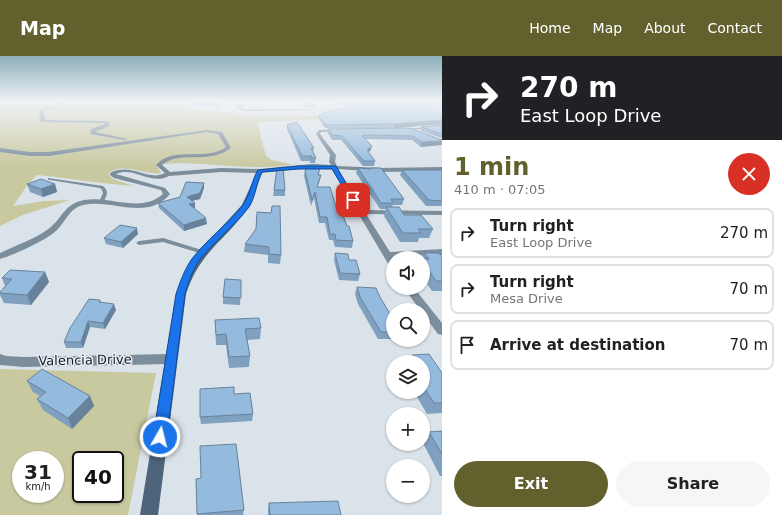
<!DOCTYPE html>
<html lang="en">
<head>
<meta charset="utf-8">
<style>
  :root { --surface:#fff; --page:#f6f6f6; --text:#202124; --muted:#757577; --line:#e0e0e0; --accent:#62612d }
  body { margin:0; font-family:"DejaVu Sans",sans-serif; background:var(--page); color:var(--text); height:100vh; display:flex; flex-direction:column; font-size:15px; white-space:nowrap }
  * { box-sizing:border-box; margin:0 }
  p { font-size:13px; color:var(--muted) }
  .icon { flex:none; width:22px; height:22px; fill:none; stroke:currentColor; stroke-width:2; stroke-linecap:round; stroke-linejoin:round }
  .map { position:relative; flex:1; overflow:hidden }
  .sheet { display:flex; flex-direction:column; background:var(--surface); width:340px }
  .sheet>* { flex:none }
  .guide { background:#202124; color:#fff; overflow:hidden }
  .controls { position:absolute; left:386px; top:195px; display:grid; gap:8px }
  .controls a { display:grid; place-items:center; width:44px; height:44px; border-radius:50%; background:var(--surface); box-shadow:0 1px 3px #0004; font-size:20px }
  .speed { position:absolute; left:12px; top:395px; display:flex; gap:8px; font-size:20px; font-weight:700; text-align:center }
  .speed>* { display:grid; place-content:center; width:52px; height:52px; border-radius:50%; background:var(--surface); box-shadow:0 1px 3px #0004; line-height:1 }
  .speed small { font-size:10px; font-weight:400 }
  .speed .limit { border:2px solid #111; border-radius:6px; background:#fff; color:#111 }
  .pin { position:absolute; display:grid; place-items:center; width:34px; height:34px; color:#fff; margin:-17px; border-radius:8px; box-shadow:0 2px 6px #0006 }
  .me { position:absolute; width:44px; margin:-22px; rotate:8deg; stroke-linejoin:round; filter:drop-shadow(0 0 3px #0008) }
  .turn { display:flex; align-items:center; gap:14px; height:84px; padding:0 12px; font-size:18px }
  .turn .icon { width:52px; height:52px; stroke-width:2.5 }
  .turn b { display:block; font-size:28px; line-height:34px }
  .round { display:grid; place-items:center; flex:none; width:42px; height:42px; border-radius:21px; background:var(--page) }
  .headline { display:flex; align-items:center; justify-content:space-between; height:68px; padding:0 12px }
  h1 { font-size:24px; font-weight:800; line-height:30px; color:var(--accent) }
  .primary-button { display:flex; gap:8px; margin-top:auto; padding:8px 12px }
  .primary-button a { flex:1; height:46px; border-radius:24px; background:var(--accent); color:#fff; font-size:16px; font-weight:800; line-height:46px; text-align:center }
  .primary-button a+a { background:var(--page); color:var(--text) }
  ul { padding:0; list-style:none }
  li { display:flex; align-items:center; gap:12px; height:50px; margin:0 8px 6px; padding:0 4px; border:2px solid var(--line); border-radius:8px }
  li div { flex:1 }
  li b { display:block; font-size:15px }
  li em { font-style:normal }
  header { display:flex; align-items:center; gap:24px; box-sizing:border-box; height:56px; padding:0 20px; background:var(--accent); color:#fff }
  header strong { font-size:19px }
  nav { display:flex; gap:22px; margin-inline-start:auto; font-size:14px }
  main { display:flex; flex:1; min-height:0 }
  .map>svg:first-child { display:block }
</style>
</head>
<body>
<header>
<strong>Map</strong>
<nav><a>Home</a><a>Map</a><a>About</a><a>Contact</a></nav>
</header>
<main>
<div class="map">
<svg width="442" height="459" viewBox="0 0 442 459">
  <rect width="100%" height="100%" fill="#dbe3ea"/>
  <g fill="#c9c9a0" fill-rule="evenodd">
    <path d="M 0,46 L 161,46 L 179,48 L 194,53 L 256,60 L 337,59 L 381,60 L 257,66 L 266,100 L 272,104 L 294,109 C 273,111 253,112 232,110 C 207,109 181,105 156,109 L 161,117 C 144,120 123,105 108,118 L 113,123 L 134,130 C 101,128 69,122 37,119 L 29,127 L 13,150 L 44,145 L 70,144 L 23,159 L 0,170 Z"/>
    <path d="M 0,313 L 156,317 L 128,459 L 0,459 ZM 21,404 L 55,404 L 55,438 L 21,438 ZM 81,404 L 115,404 L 115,438 L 81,438 Z"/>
  </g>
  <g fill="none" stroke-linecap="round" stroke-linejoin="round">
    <g fill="#7c8d9c" fill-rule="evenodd">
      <polygon points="247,46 252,46 240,51 238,50"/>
      <path d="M 48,122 L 103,130 C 110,135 106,141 103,147 L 99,147 L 99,146 L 103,137 L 102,134 L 100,132 L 50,124 L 48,124 Z"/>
      <polygon points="163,182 205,195 206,196 203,198 163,186 139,189 136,187 139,185"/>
    </g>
    <g fill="#7c8d9c" fill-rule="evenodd">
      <polygon points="51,46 64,48 44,55 45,64 104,65 109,66 109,70 95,76 127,83 125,84 90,78 91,73 105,68 104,67 41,66 39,57 41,53 58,48"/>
      <polygon points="234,46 238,46 241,51 245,53 346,54 244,55 238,53"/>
      <polygon points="375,46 379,46 383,53 371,54 371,52 379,51"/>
      <polygon points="442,69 442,71 400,75 398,74"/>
      <path d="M 342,73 L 340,75 L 321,76 L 320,78 L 336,99 L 335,106 L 337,110 L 381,112 L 442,111 L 442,115 L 381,116 L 338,113 L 363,154 L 442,155 L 442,159 L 366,158 L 390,196 L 442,193 L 442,199 L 393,201 L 393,212 L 390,211 L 332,113 L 312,112 L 260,117 L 221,116 L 169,120 C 151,130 134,110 116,118 L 165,132 L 170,138 C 147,166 112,142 83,149 C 70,152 66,165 57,174 C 47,184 14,199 0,203 L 0,197 C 16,189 33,184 47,174 C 62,164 63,148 84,144 C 111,139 140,158 163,138 L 161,134 L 114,122 L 110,119 L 110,117 C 132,106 148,126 165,117 L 156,109 C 174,89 206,106 226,91 L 218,78 L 207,76 L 49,100 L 30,100 L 0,96 L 0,92 L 30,96 L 49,96 L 207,74 L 222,76 L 231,92 C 210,109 178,94 162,109 L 170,116 L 221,112 L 260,113 L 312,108 L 331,109 L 329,106 L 330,99 L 316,78 L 319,74 Z"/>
      <polygon points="404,232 414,232 442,267 442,279 438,278 423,258 423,254 420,254"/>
      <polygon points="0,298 6,300 23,301 171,298 175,300 177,303 175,306 171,308 23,311 0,309"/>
    </g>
    <path fill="#4d647a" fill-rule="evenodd" d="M 258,114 L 263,115 C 257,127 255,141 248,152 C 225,185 200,195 186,238 L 158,459 L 140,459 L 176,238 L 184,217 L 196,199 L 242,149 Z"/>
  </g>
  <g fill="#7fa0bf">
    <polygon points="192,46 221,46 217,51 192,49"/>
    <polygon points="303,46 315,46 316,49 315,52 305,52"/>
    <polygon points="337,46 376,46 376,51 339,50"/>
    <polygon points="380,46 442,46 442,68 394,72 325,72 318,62 319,59 423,50 422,50 382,49"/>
    <polygon points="287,69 314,92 313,96 316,102 315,107 310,107 310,105 301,105 287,73"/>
    <polygon points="442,69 442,82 420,75 421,71"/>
    <polygon points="409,72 442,84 421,91 412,84 366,83 371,94 368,96 375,105 374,110 363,110 341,84 332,84 327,76 328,73"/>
    <polygon points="358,112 370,113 370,112 404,143 402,149 393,149 392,151 404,159 433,173 429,182 419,182 418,186 400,186 384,160 386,153 380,153 356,117"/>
    <polygon points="402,114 442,114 442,150 426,150 400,119"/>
    <polygon points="305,115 319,117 319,119 320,124 317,131 337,154 353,185 352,192 335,191 333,184 329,184 325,167 319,167 314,142 311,150 304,120"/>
    <polygon points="204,127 204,132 200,143 192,145 195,153 207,168 184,175 159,152 158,147 180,141"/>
    <polygon points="27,128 55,128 57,136 43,141 30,136"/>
    <polygon points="274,134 285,134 285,140 273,140"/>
    <polygon points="256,173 281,199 280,208 268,207 268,199 244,196 245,188"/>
    <polygon points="138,178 123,192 106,188 104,182"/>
    <polygon points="335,197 349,204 360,218 358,225 339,224 334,204"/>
    <polygon points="424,197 442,201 442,235 432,235 423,222 423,202 422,202"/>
    <polygon points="45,216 49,226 31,249 4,247 0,239 0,236 5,230 2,222"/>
    <polygon points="241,224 240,249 223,248 223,241"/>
    <polygon points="357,231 380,241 393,263 393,283 378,283 358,248 355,238"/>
    <polygon points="100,244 101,246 116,254 105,273 90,271 83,292 66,292 64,286"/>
    <polygon points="215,264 261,272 260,283 247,284 250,300 249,311 229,312 226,289 216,289"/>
    <polygon points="397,284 416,284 415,287 399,288"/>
    <polygon points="412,299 442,317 442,357 427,358 414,336 423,336 423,306 408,306"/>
    <polygon points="27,325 90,340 94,350 72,373 43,354 37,343 40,340 33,336"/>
    <polygon points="234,338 253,358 252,365 201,368 200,361"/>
    <polygon points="442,375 442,420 440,420 423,387 423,385 429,376"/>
    <polygon points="196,423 244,454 243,459 197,459"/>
    <polygon points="269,447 341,459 268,459 268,453"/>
  </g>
  <g fill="#68829b">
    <polygon points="218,46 221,46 217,51 217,48"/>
    <polygon points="442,64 442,68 394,72 395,68"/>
    <polygon points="442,85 442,89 421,91 422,86"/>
    <polygon points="372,90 371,94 366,98 367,94"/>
    <polygon points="204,127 204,132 200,143 187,146 187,141"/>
    <polygon points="55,128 57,136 43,141 41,133"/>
    <polygon points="195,147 195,153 189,154 189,148"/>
    <polygon points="206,162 207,168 184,175 184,169"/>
    <polygon points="137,172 138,178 123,192 121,186"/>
    <polygon points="45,216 49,226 31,249 27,239"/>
    <polygon points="114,248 116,254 105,273 103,267"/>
    <polygon points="88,265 90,271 83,292 81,286"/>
    <polygon points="90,340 94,350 72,373 68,362"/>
  </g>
  <g fill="#94bade" stroke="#68829b">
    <polygon points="194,46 218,46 217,48"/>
    <polygon points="304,46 315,46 316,49 305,49"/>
    <rect x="340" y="46" width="36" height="1"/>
    <polygon points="423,46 442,46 442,64 395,68 325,69 319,59 336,53 385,50 424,50 426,49"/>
    <polygon points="297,66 314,92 311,92 316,102 311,102 312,100 302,100 287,69"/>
    <polygon points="442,69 442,78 421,71"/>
    <polygon points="409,72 442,84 442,85 422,86 413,80 365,79 362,80 372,90 367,94 375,105 364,105 342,80 333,79 328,73"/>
    <polygon points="308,109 319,109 320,112 318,119 321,119 317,131 330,131 337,154 341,154 347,170 349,170 353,185 336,184 335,178 330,178 327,161 320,161 315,136 312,144 305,115"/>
    <polygon points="283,111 285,134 274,134 277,112"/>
    <polygon points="358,112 371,113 370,112 381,112 404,143 391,143 393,147 381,147"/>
    <polygon points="402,114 442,114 442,145 429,144"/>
    <polygon points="41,123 55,128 41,133 27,128"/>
    <polygon points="186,126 204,127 200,137 187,141 195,147 189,148 206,162 184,169 158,147 180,141"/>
    <polygon points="272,150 280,150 281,199 269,198 269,191 245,188 256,173 257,156 271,157"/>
    <polygon points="386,151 399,151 404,159 421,159 433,173 418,173 421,177 403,177"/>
    <polygon points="120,169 137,172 121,186 104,182"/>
    <polygon points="335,197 348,198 349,204 356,204 360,218 340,217"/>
    <polygon points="424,197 439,197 442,201 442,225 436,225 423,206 423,203 429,203"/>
    <polygon points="10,214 45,216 27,239 0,237 0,236 12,223 2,222"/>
    <polygon points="225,223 241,224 241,242 223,241"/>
    <polygon points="357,231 376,232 380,241 393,263 393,276 381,276 360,241"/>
    <polygon points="89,243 100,244 99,246 114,248 103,267 88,265 81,286 64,286 70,272"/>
    <polygon points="259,262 261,272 245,273 250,300 229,301 226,278 216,279 215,264"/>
    <polygon points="429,298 442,317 442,347 434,347 423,330 423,323 427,323 423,316 423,306 416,306 412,299"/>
    <polygon points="42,313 90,340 68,362 37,343 46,336 27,325"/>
    <polygon points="234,331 234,338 250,337 253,358 200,361 200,333"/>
    <polygon points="442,375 442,398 429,376"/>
    <polygon points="236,388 244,454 197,458 196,423 201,422 200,390"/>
    <polygon points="338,445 341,459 270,459 269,447"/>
  </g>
  <linearGradient id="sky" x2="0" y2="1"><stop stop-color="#8eafbb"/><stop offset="0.41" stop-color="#eff2f6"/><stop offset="1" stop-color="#eff2f6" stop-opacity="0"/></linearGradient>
  <rect width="442" height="111" fill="url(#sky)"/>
  <path fill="#1a73e8" stroke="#114b97" d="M 298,110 L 336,110 L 356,144 L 351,145 L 332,113 L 298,113 L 262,116 C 256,127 256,140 249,151 C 234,171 213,186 198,206 C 192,216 188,227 185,238 L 167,381 L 165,386 L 160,388 L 155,386 L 153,381 L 176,238 C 180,226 184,215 191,204 C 206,184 227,169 242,150 C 251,139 251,125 258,114 Z"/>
  <g text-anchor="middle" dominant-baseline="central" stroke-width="3" stroke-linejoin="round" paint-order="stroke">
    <g font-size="13" fill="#1a1c1f" stroke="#e8f0f7">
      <text transform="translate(85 304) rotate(-1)">Valencia Drive</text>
    </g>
  </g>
</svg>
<div class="controls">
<a><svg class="icon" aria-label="sound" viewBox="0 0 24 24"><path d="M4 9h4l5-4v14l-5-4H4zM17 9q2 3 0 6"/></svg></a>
<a><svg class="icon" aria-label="search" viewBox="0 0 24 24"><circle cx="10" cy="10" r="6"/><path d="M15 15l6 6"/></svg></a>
<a><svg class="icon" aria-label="layers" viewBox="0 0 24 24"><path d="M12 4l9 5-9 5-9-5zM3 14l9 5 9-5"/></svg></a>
<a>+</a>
<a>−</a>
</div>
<div class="speed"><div>31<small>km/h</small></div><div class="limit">40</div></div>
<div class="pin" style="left:353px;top:144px;background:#d93025"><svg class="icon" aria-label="arrive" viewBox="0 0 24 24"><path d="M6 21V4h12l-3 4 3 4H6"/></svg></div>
<svg class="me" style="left:160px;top:381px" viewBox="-20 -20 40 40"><circle r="17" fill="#1a73e8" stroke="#fff" stroke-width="3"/><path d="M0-11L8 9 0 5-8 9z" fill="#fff"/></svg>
</div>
<section class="sheet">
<div class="guide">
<div class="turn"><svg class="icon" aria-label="right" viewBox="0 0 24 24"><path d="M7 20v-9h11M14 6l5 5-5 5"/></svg><div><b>270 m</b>East Loop Drive</div></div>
</div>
<div class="headline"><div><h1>1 min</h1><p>410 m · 07:05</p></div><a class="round" style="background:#d93025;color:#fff"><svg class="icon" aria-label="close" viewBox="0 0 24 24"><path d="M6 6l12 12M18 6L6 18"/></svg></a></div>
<ul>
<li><svg class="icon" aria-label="right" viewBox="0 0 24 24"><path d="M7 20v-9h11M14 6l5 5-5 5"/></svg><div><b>Turn right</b><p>East Loop Drive</p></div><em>270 m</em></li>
<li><svg class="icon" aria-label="right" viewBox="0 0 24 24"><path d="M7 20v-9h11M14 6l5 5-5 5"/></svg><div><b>Turn right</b><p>Mesa Drive</p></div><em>70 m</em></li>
<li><svg class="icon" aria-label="arrive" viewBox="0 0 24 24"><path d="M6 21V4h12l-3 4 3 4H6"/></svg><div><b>Arrive at destination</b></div><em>70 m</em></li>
</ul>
<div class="primary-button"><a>Exit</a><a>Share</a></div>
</section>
</main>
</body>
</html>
